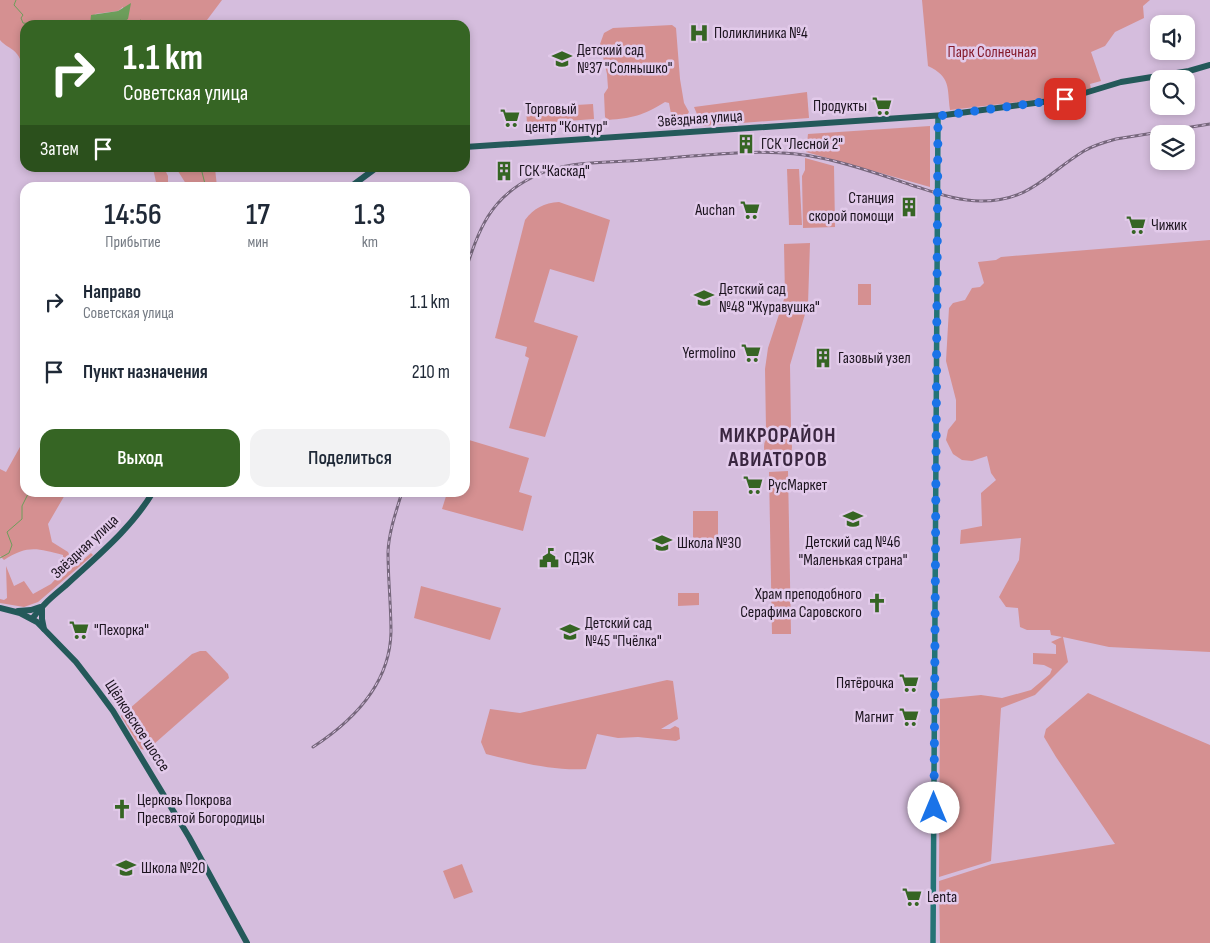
<!DOCTYPE html>
<html lang="ru">
<head>
<meta charset="utf-8">
<style>
  :root { --surface:#fff; --page:#f2f2f3; --text:#1f2937; --muted:#747a83; --accent:#366524 }
  body { margin:0; font-family:"Sofia Sans Condensed",sans-serif; background:var(--page); color:var(--text); height:100vh; display:flex; flex-direction:column; font-size:19px; white-space:nowrap }
  * { box-sizing:border-box; margin:0 }
  p { font-size:16px; color:var(--muted) }
  .icon { flex:none; width:28px; height:28px; fill:none; stroke:currentColor; stroke-width:2; stroke-linecap:round; stroke-linejoin:round }
  .map { position:relative; flex:1; overflow:hidden }
  .side { position:absolute; left:20px; top:182px; width:450px; height:315px; display:flex; flex-direction:column; background:var(--surface); border-radius:15px; box-shadow:0 2px 8px #0003 }
  .side>* { flex:none }
  .guide { position:absolute; left:20px; top:20px; width:450px; height:152px; border-radius:15px; box-shadow:0 2px 8px #0003; background:#366524; color:#fff; overflow:hidden }
  .fabs { position:absolute; left:1150px; top:15px; display:grid; gap:10px }
  .fabs a { display:grid; place-items:center; width:45px; height:45px; border-radius:10px; background:var(--surface); box-shadow:0 2px 8px #0003; font-size:25px }
  .pin { position:absolute; display:grid; place-items:center; width:42px; height:42px; color:#fff; margin:-21px; border-radius:10px; box-shadow:0 2px 8px #0006 }
  .me { position:absolute; width:55px; margin:-28px; rotate:0deg; stroke-linejoin:round; filter:drop-shadow(0 0 4px #0008) }
  .turn { display:flex; align-items:center; gap:18px; height:105px; padding:0 20px; font-size:22px }
  .turn .icon { width:65px; height:65px; stroke-width:2.5 }
  .turn b { display:block; font-size:35px; line-height:42px }
  .then { display:flex; align-items:center; height:48px; padding:0 20px; background:#0003; gap:10px; font-size:19px }
  .eta { display:flex; justify-content:space-evenly; align-items:center; height:85px; text-align:center }
  .eta b { font-size:30px; font-weight:600; line-height:35px }
  .button { display:flex; gap:10px; margin-top:auto; padding:10px 20px }
  .button a { flex:1; height:58px; border-radius:15px; background:var(--accent); color:#fff; font-size:20px; font-weight:600; line-height:58px; text-align:center }
  .button a+a { background:var(--page); color:var(--text) }
  ul { padding:0; list-style:none }
  li { display:flex; align-items:center; gap:15px; height:70px; padding:0 20px }
  li div { flex:1 }
  li b { display:block; font-size:19px }
  li em { font-style:normal }
  .map>svg:first-child { display:block }
</style>
</head>
<body>
<div class="map">
<svg width="1210" height="943" viewBox="0 0 1210 943">
  <rect width="100%" height="100%" fill="#d5bddd"/>
  <g fill="#d59091">
    <path d="M 0,0 L 222,0 L 207,20 L 208,25 L 119,25 L 123,21 L 123,7 L 118,11 L 95,14 L 90,25 L 25,25 L 25,93 L 22,93 C 23,79 26,60 13,50 C 8,46 4,45 0,40 Z"/>
    <path d="M 922,0 L 1150,0 L 1143,6 L 1144,18 L 1115,32 L 1105,46 L 1091,52 L 1101,81 L 1090,84 L 1091,89 L 1061,97 L 950,110 C 947,87 951,77 928,66 Z"/>
    <path d="M 672,25 L 676,28 L 680,79 L 684,103 L 689,112 L 687,115 L 672,119 L 669,103 L 665,102 C 642,116 633,118 608,120 L 605,117 L 604,94 L 608,88 L 607,74 L 600,44 L 604,33 L 613,28 Z"/>
    <polygon points="807,92 809,118 702,126 694,107"/>
    <polygon points="593,104 594,119 527,124 526,108"/>
    <polygon points="930,126 930,187 806,152 808,134"/>
    <polygon points="805,158 834,166 835,227 803,228 802,176 805,170"/>
    <polygon points="153,168 164,168 168,176 168,187 157,187"/>
    <polygon points="176,168 215,168 217,187 188,187"/>
    <polygon points="787,169 799,169 802,225 789,225"/>
    <path d="M 559,202 L 610,220 L 594,282 L 550,269 L 534,322 L 578,336 L 545,437 L 509,428 L 529,358 L 525,356 L 527,347 L 495,338 L 525,220 C 534,208 544,203 559,202 Z"/>
    <polygon points="1210,240 1210,652 1109,647 1063,637 1068,662 1035,695 1001,708 991,861 939,877 940,699 981,695 1002,698 1031,690 1050,674 1052,669 1044,665 1033,664 1033,653 1056,654 1056,645 1051,642 1062,637 1051,635 1050,630 1027,630 1020,627 1018,608 1006,607 999,597 1019,560 1021,538 960,544 961,530 982,526 981,493 996,480 991,473 987,456 972,461 962,460 953,454 946,440 948,430 956,420 956,400 946,361 949,308 953,303 965,300 972,288 980,287 984,283 978,262 996,260 1001,257"/>
    <polygon points="810,243 808,304 790,365 791,429 766,429 765,369 768,348 785,296 784,244"/>
    <rect x="858" y="284" width="13" height="21"/>
    <circle cx="778" cy="447" r="14"/>
    <path d="M 25,438 L 25,492 L 66,493 L 48,524 L 52,542 L 68,552 L 75,567 L 91,553 L 93,555 L 38,602 L 24,607 L 0,603 L 0,599 L 4,600 L 7,598 L 6,566 L 14,586 L 24,581 L 33,594 L 51,584 L 63,571 L 63,555 C 37,548 27,545 4,560 L 0,556 L 0,469 L 6,472 Z"/>
    <polygon points="469,440 529,458 519,492 532,496 523,531 442,509 447,493 465,492 465,442"/>
    <polygon points="788,471 791,634 772,634 769,472"/>
    <polygon points="693,511 718,511 718,548 693,549"/>
    <polygon points="421,586 501,608 490,640 414,618"/>
    <polygon points="678,593 699,593 699,605 678,606"/>
    <polygon points="200,651 206,651 228,674 229,678 154,744 145,750 141,749 121,716 192,654"/>
    <path d="M 667,680 L 673,681 L 678,719 L 661,729 L 670,729 L 675,726 L 679,728 L 680,739 L 676,741 L 638,737 L 618,738 L 597,734 L 586,769 C 552,771 519,762 486,754 L 481,742 L 490,709 L 520,713 Z"/>
    <polygon points="1088,693 1210,745 1210,943 940,943 939,881 992,864 1115,844 1056,757 1044,737 1046,729"/>
    <polygon points="462,864 473,892 454,899 443,871"/>
  </g>
  <polygon fill="#6d9e5b" points="131,3 128,19 119,25 90,25 91,15 118,11"/>
  <g fill="none" stroke-linecap="round" stroke-linejoin="round">
    <g stroke="#6d9e5b" stroke-width="1">
      <polyline points="16,0 14,5 23,15 21,18 23,23 40,25"/>
      <polyline points="123,21 124,25"/>
      <polyline points="127,25 141,20 144,25"/>
      <polyline points="201,168 206,188"/>
      <polyline points="0,558 9,553 12,545 7,532 22,519 22,506 29,492"/>
    </g>
    <polyline stroke="#247375" stroke-width="5.5" points="933,943 938,116"/>
    <g stroke="#24595a" stroke-width="6">
      <polyline points="465,147 945,115 1065,99 1121,82 1189,71 1210,65"/>
      <polyline points="349,188 376,168"/>
      <polyline points="42,607 42,619 44,629"/>
      <polyline points="0,608 20,613 37,622 76,662 96,688 113,711 189,837 247,943"/>
      <polyline points="18,611 31,610 40,607"/>
      <path d="M 32,619 C 41,606 53,596 65,586 C 96,557 131,529 153,492"/>
    </g>
    <defs>
      <g id="rail">
        <path d="M 465,272 C 479,229 490,198 533,177 C 565,160 608,163 644,160 C 699,156 767,146 821,158 C 851,164 882,175 911,185 C 934,192 956,201 981,201 C 1031,201 1046,174 1084,151 C 1094,145 1105,142 1116,139 L 1210,124"/>
        <path d="M 313,747 C 353,721 390,683 391,632 C 391,605 388,579 388,552 C 389,531 396,512 402,492"/>
      </g>
    </defs>
    <use href="#rail" stroke="#76677c" stroke-width="3"/>
    <use href="#rail" stroke="#e2caea" stroke-width="1" stroke-dasharray="4" stroke-linecap="butt"/>
  </g>
  <g fill="none" stroke-linecap="round" stroke-linejoin="round">
    <polyline stroke="#1a73e8" stroke-width="9" stroke-dasharray="0 16.2" points="934,808 938,116 1065,99"/>
  </g>
  <defs>
    <symbol id="hospital-bare" viewBox="-9 -9 18 18"><path d="M-5-5h3v3.5h4V-5h3V5h-3V1.5h-4V5h-3Z" fill="#366524" stroke="#e2caea" stroke-width="2.5" paint-order="stroke"/></symbol>
    <symbol id="school-bare" viewBox="-9 -9 18 18"><path d="M0-5L7-2L0 1L-7-2ZM-4 1L0 2.5L4 1V4Q0 6-4 4Z" fill="#366524" stroke="#e2caea" stroke-width="2.5" paint-order="stroke"/></symbol>
    <symbol id="supermarket-bare" viewBox="-9 -9 18 18"><path d="M-6-5.5h2.5l.6 2H6L4.5 2H-2.5L-4.4-4H-6ZM-1.5 3.2a1.3 1.3 0 1 0 .1 0ZM3 3.2a1.3 1.3 0 1 0 .1 0Z" fill="#366524" stroke="#e2caea" stroke-width="2.5" paint-order="stroke"/></symbol>
    <symbol id="building-bare" viewBox="-9 -9 18 18"><path d="M-4-6H4V6H1V3H-1V6H-4ZM-2.5-4.3h1.7v1.8h-1.7ZM.8-4.3h1.7v1.8H.8ZM-2.5-1h1.7V.8h-1.7ZM.8-1h1.7V.8H.8Z" fill="#366524" stroke="#e2caea" stroke-width="2.5" paint-order="stroke"/></symbol>
    <symbol id="civic-bare" viewBox="-9 -9 18 18"><path d="M-.6-6.5H3V-4.5H.6V-3L4-1V1h2V6H-6V1h2V-1L-.6-3ZM-1.2 2.5V6h2.4V2.5Z" fill="#366524" stroke="#e2caea" stroke-width="2.5" paint-order="stroke"/></symbol>
    <symbol id="church-bare" viewBox="-9 -9 18 18"><path d="M-1.2-6h2.4v3.5h3.3v2.4h-3.3V6h-2.4V-.1h-3.3v-2.4h3.3Z" fill="#366524" stroke="#e2caea" stroke-width="2.5" paint-order="stroke"/></symbol>
  </defs>
  <g fill-rule="evenodd">
    <use href="#hospital-bare" x="685" y="19" width="28" height="28"/>
    <use href="#school-bare" x="548" y="45" width="28" height="28"/>
    <use href="#supermarket-bare" x="868" y="92" width="28" height="28"/>
    <use href="#supermarket-bare" x="496" y="104" width="28" height="28"/>
    <use href="#building-bare" x="732" y="130" width="28" height="28"/>
    <use href="#building-bare" x="490" y="157" width="28" height="28"/>
    <use href="#building-bare" x="895" y="193" width="28" height="28"/>
    <use href="#supermarket-bare" x="736" y="196" width="28" height="28"/>
    <use href="#supermarket-bare" x="1122" y="211" width="28" height="28"/>
    <use href="#school-bare" x="690" y="284" width="28" height="28"/>
    <use href="#supermarket-bare" x="737" y="339" width="28" height="28"/>
    <use href="#building-bare" x="809" y="344" width="28" height="28"/>
    <use href="#supermarket-bare" x="739" y="471" width="28" height="28"/>
    <use href="#school-bare" x="839" y="505" width="28" height="28"/>
    <use href="#school-bare" x="648" y="529" width="28" height="28"/>
    <use href="#civic-bare" x="535" y="544" width="28" height="28"/>
    <use href="#church-bare" x="863" y="589" width="28" height="28"/>
    <use href="#supermarket-bare" x="65" y="616" width="28" height="28"/>
    <use href="#school-bare" x="556" y="618" width="28" height="28"/>
    <use href="#supermarket-bare" x="895" y="669" width="28" height="28"/>
    <use href="#supermarket-bare" x="895" y="703" width="28" height="28"/>
    <use href="#church-bare" x="108" y="795" width="28" height="28"/>
    <use href="#school-bare" x="112" y="854" width="28" height="28"/>
    <use href="#supermarket-bare" x="898" y="883" width="28" height="28"/>
  </g>
  <g text-anchor="middle" dominant-baseline="central" stroke-width="5" stroke-linejoin="round" paint-order="stroke">
    <g font-size="16" fill="#1b131e" stroke="#e2caea" text-anchor="start">
      <text x="714" y="33">Поликлиника №4</text>
      <text x="577" y="50">Детский сад<tspan x="577" dy="18">№37 "Солнышко"</tspan></text>
      <text x="867" y="106" text-anchor="end">Продукты</text>
      <text x="525" y="109">Торговый<tspan x="525" dy="18">центр "Контур"</tspan></text>
      <text x="761" y="144">ГСК "Лесной 2"</text>
      <text x="519" y="171">ГСК "Каскад"</text>
      <text x="894" y="198" text-anchor="end">Станция<tspan x="894" dy="18">скорой помощи</tspan></text>
      <text x="735" y="210" text-anchor="end">Auchan</text>
      <text x="1151" y="225">Чижик</text>
      <text x="719" y="289">Детский сад<tspan x="719" dy="18">№48 "Журавушка"</tspan></text>
      <text x="736" y="353" text-anchor="end">Yermolino</text>
      <text x="838" y="358">Газовый узел</text>
      <text x="768" y="485">РусМаркет</text>
      <text x="853" y="542" text-anchor="middle">Детский сад №46<tspan x="853" dy="18">"Маленькая страна"</tspan></text>
      <text x="677" y="543">Школа №30</text>
      <text x="564" y="558">СДЭК</text>
      <text x="862" y="594" text-anchor="end">Храм преподобного<tspan x="862" dy="18">Серафима Саровского</tspan></text>
      <text x="585" y="623">Детский сад<tspan x="585" dy="18">№45 "Пчёлка"</tspan></text>
      <text x="94" y="630">"Пехорка"</text>
      <text x="894" y="683" text-anchor="end">Пятёрочка</text>
      <text x="894" y="717" text-anchor="end">Магнит</text>
      <text x="137" y="800">Церковь Покрова<tspan x="137" dy="18">Пресвятой Богородицы</tspan></text>
      <text x="141" y="868">Школа №20</text>
      <text x="927" y="897">Lenta</text>
    </g>
    <g font-size="16" fill="#851b2c" stroke="#e2caea">
      <text x="992" y="52">Парк Солнечная</text>
    </g>
    <g font-size="16" fill="#1b131e" stroke="#e2caea">
      <text transform="translate(700 119) rotate(-4)">Звёздная улица</text>
      <text transform="translate(85 547) rotate(-43)">Звёздная улица</text>
      <text transform="translate(137 726) rotate(57)">Щёлковское шоссе</text>
    </g>
    <g font-size="21" font-weight="bold" letter-spacing="1" fill="#3a2640" stroke="#e2caea">
      <text x="778" y="435">МИКРОРАЙОН<tspan x="778" dy="24">АВИАТОРОВ</tspan></text>
    </g>
  </g>
</svg>
<div class="fabs">
<a><svg class="icon" aria-label="sound" viewBox="0 0 24 24"><path d="M4 9h4l5-4v14l-5-4H4zM17 9q2 3 0 6"/></svg></a>
<a><svg class="icon" aria-label="search" viewBox="0 0 24 24"><circle cx="10" cy="10" r="6"/><path d="M15 15l6 6"/></svg></a>
<a><svg class="icon" aria-label="layers" viewBox="0 0 24 24"><path d="M12 4l9 5-9 5-9-5zM3 14l9 5 9-5"/></svg></a>
</div>
<div class="pin" style="left:1065px;top:99px;background:#d93025"><svg class="icon" aria-label="arrive" viewBox="0 0 24 24"><path d="M6 21V4h12l-3 4 3 4H6"/></svg></div>
<svg class="me" style="left:934px;top:808px" viewBox="-20 -20 40 40"><circle r="19" fill="#fff"/><path d="M0-13L10 11 0 6-10 11z" fill="#1a73e8"/></svg>
<div class="guide">
<div class="turn"><svg class="icon" aria-label="right" viewBox="0 0 24 24"><path d="M7 20v-9h11M14 6l5 5-5 5"/></svg><div><b>1.1 km</b>Советская улица</div></div>
<div class="then">Затем<svg class="icon" aria-label="arrive" viewBox="0 0 24 24"><path d="M6 21V4h12l-3 4 3 4H6"/></svg></div>
</div>
<section class="side">
<div class="eta">
<div><b>14:56</b><p>Прибытие</p></div>
<div><b>17</b><p>мин</p></div>
<div><b>1.3</b><p>km</p></div>
</div>
<ul>
<li><svg class="icon" aria-label="right" viewBox="0 0 24 24"><path d="M7 20v-9h11M14 6l5 5-5 5"/></svg><div><b>Направо</b><p>Советская улица</p></div><em>1.1 km</em></li>
<li><svg class="icon" aria-label="arrive" viewBox="0 0 24 24"><path d="M6 21V4h12l-3 4 3 4H6"/></svg><div><b>Пункт назначения</b></div><em>210 m</em></li>
</ul>
<div class="button"><a>Выход</a><a>Поделиться</a></div>
</section>
</div>
</body>
</html>
